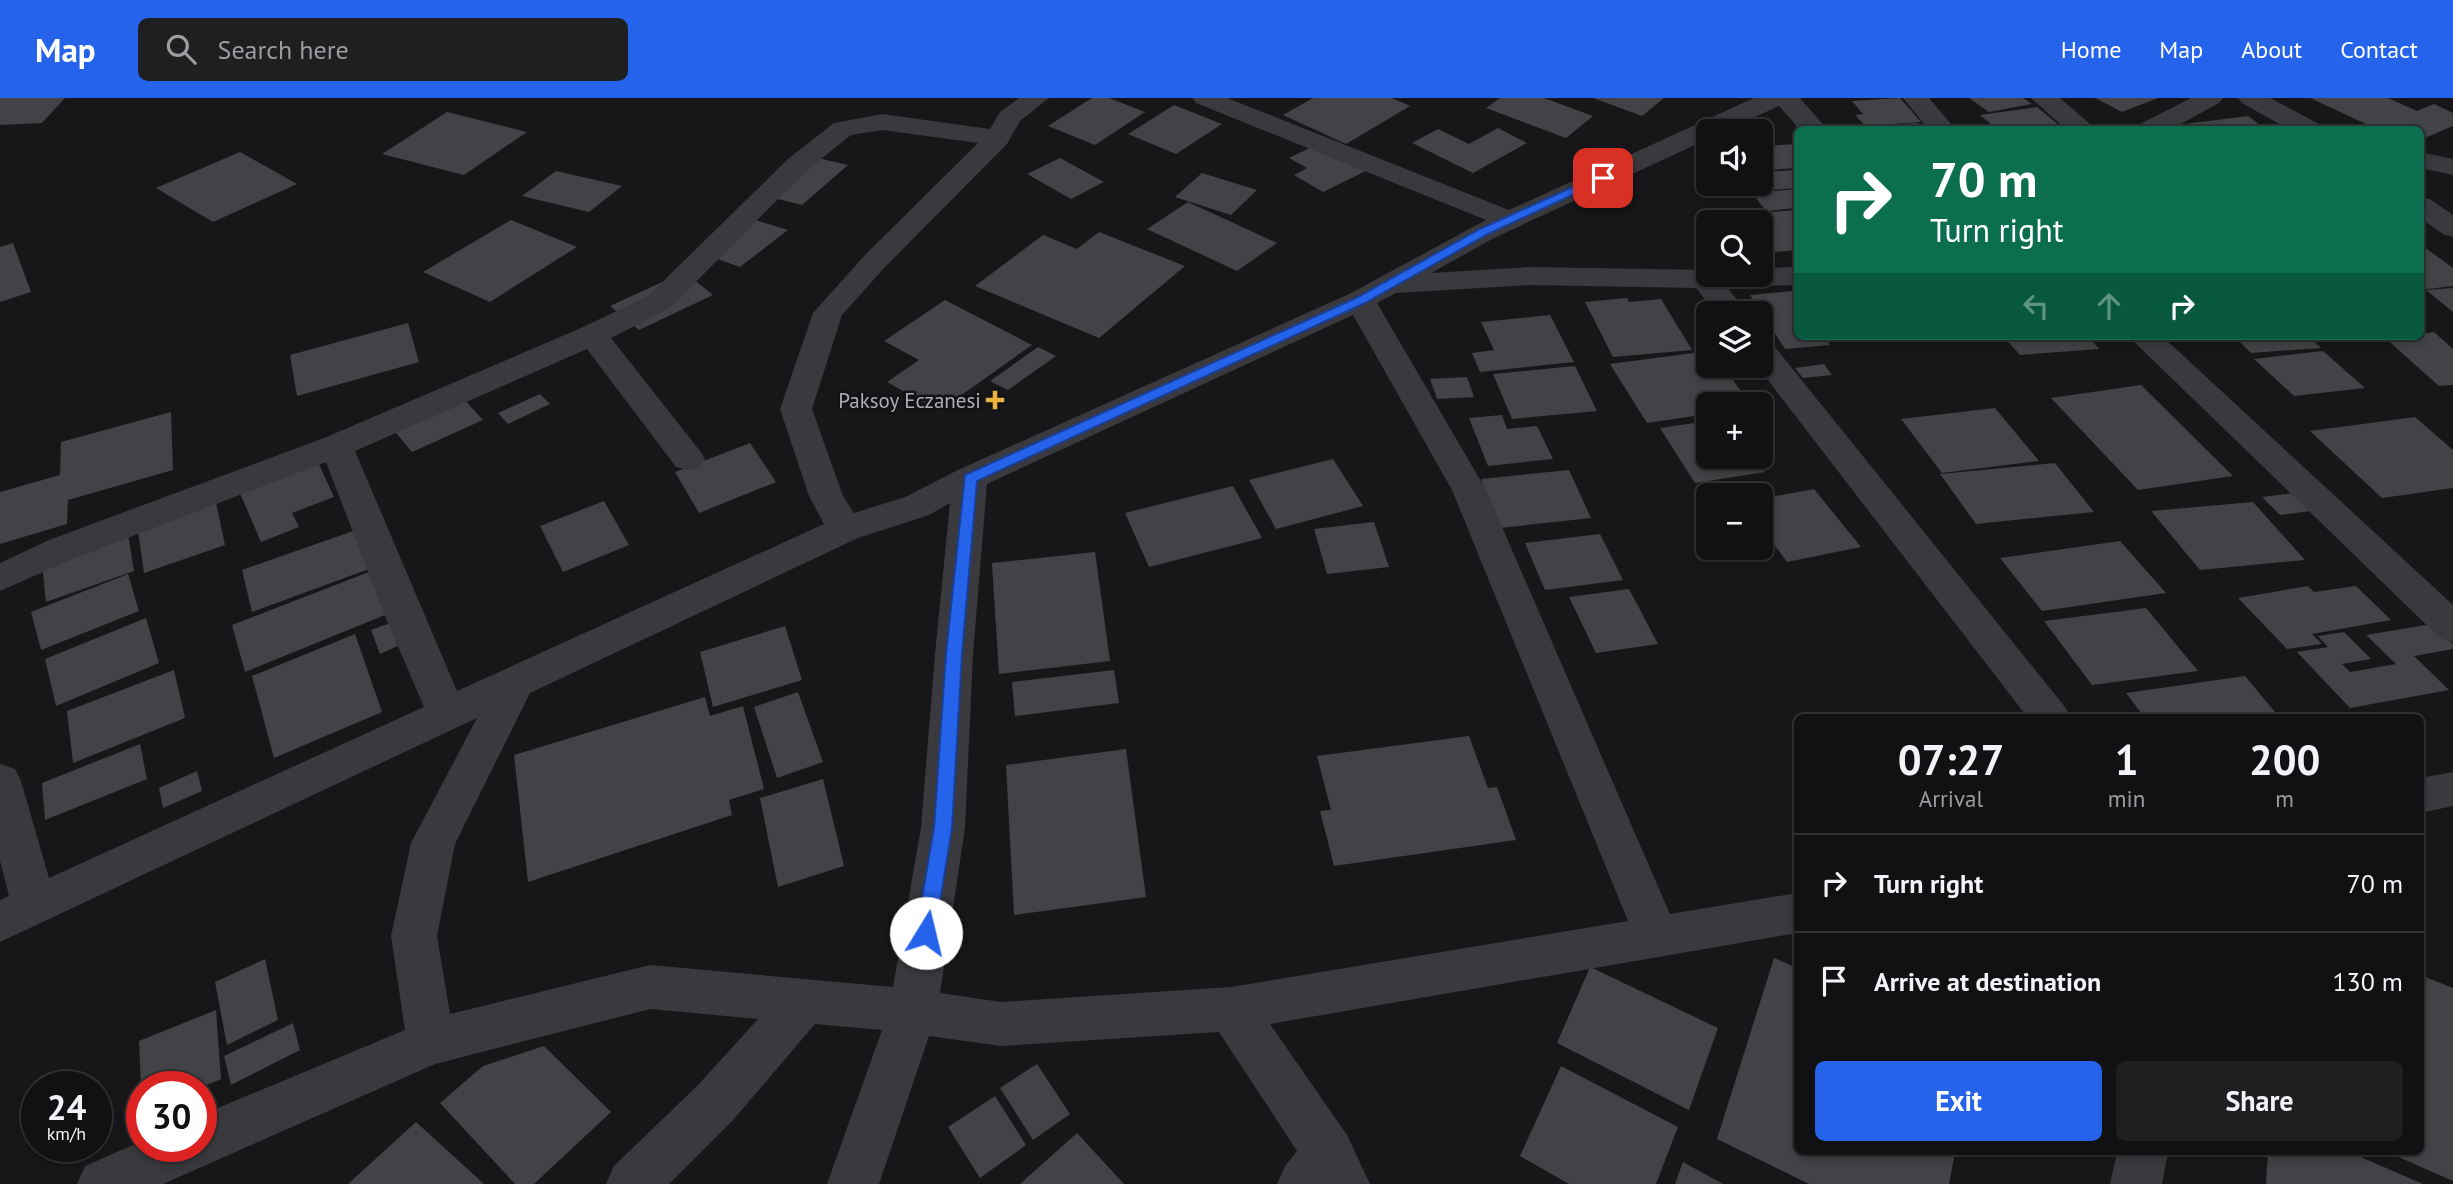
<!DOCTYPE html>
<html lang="en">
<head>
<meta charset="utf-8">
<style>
  :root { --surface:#111113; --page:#1e1f21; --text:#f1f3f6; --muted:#9c9da0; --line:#303133; --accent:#2563eb }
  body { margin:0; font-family:"PT Sans",sans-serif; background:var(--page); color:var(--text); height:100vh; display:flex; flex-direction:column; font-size:26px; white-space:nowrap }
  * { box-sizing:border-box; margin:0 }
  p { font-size:23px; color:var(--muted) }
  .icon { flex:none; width:38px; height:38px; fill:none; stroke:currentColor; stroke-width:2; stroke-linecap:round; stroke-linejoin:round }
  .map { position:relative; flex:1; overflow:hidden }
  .side { position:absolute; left:1794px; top:616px; width:630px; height:441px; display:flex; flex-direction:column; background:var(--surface); border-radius:10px; box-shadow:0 4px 10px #0003,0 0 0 2px var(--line) }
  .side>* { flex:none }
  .top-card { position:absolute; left:1794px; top:28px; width:630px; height:214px; border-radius:10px; box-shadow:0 4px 10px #0003,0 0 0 2px var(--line); background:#0b6e4f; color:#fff; overflow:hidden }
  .tools { position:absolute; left:1696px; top:21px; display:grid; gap:14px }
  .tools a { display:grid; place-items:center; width:77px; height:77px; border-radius:10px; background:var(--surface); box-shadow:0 4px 10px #0003,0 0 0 2px var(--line); font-size:35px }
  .speed { position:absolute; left:21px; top:973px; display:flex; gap:14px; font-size:35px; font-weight:700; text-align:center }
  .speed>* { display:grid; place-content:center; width:91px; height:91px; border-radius:50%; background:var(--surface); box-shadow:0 4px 10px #0003,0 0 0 2px var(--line); line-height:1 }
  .speed small { font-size:18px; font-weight:400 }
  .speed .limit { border:10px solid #d22; background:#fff; color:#111 }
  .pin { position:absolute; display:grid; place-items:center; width:60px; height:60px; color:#fff; margin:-30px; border-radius:14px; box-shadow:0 4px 10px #0006 }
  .me { position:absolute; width:77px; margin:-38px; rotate:9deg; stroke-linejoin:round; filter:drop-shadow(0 0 5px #0008) }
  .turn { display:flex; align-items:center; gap:24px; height:147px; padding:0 21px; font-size:32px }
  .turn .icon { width:91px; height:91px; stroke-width:2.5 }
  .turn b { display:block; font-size:49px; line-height:60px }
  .lanes { display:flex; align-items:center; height:66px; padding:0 21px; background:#0003; justify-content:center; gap:35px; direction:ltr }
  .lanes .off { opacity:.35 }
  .eta { display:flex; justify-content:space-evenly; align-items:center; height:119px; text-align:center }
  .eta b { font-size:42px; font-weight:800; line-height:49px }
  .cta { display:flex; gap:14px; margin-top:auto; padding:14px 21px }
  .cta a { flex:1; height:80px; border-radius:10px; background:var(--accent); color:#fff; font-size:28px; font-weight:800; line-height:80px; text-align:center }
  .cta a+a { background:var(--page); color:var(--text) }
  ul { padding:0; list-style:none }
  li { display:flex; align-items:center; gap:21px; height:98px; padding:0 21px; border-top:2px solid var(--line) }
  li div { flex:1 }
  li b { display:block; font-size:26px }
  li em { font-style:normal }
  header { display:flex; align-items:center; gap:42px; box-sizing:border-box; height:98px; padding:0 35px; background:var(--accent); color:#fff }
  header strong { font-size:33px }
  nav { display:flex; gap:38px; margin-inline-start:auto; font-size:24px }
  .search { width:490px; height:63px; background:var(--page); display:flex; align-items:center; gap:18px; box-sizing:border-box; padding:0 24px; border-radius:10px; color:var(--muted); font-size:26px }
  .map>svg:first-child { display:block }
</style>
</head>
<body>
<header>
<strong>Map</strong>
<div class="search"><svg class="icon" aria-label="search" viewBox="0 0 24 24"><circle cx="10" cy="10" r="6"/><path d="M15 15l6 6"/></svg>Search here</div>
<nav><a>Home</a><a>Map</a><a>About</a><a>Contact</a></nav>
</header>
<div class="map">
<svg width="2453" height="1086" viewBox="0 0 2453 1086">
  <rect width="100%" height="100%" fill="#171719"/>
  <g fill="#424346">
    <polygon points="0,0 65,0 42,25 0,27"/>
    <polygon points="1092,0 1109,0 1145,14 1095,47 1048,28"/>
    <polygon points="1313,0 1392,0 1410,8 1346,46 1283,17"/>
    <polygon points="1500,0 1544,0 1593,18 1566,40 1486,10"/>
    <polygon points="1593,0 1664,0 1642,18"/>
    <polygon points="1900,0 1921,24 1867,28 1918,25 1923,32 1869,32 1855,17 1863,16 1852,3"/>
    <polygon points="1969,0 2023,0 2032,6 1989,14"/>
    <polygon points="2095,0 2158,0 2122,14"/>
    <polygon points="2310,0 2388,0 2417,13 2434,6 2453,15 2453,28 2420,42 2420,32 2379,32"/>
    <polygon points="1174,7 1222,26 1176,56 1128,36"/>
    <polygon points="2037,9 2065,32 1998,32 1980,17"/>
    <polygon points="447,14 527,34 464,77 382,56"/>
    <polygon points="2248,18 2267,32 2192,32 2185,26"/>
    <polygon points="1498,30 1527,45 1473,75 1412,45 1438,31 1469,46"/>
    <polygon points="1318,46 1366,73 1323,94 1294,77 1307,70 1289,60"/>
    <polygon points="1797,46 1797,70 1768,72 1760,62 1760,48"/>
    <polygon points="240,54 297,86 213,124 156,90"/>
    <polygon points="813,59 848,67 802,107 766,98"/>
    <polygon points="1060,60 1104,84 1071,101 1027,76"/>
    <polygon points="1797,72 1797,90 1758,93 1753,86 1760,86 1760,74"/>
    <polygon points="556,73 622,88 589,114 522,98"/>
    <polygon points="1202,75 1257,92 1231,117 1175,99"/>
    <polygon points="1797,91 1797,110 1766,113 1752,95"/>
    <polygon points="1188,104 1277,145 1237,173 1147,131"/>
    <polygon points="1797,112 1797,152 1775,154 1760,135 1760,124 1753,124 1747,116"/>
    <polygon points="749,120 788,132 740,169 701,155"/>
    <polygon points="511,122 577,149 490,204 423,174"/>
    <polygon points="1099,134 1185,168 1099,240 975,188 1043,137 1077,151"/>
    <polygon points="13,145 31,194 0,204 0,149"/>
    <polygon points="2420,146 2453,170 2453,188 2420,192"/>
    <polygon points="684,174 713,197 639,232 610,208"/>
    <polygon points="2453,190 2453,214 2426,192"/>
    <polygon points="1793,193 1797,200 1797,238 1824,238 1830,247 1785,251 1750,197"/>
    <polygon points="1627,200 1629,204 1661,201 1692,252 1613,259 1585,204"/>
    <polygon points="945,202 1032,247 939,313 887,284 919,262 884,243"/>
    <polygon points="1550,217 1574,264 1480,274 1472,255 1494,252 1481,224"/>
    <polygon points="408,225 419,264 297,298 290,257"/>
    <polygon points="2434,234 2453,251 2453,287 2439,288 2384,239 2420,238 2420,236"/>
    <polygon points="2003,238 2088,238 2099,251 2020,257"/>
    <polygon points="2234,238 2308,238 2321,250 2251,255"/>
    <polygon points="1038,249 1056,258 1008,292 990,283"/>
    <polygon points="1708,253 1708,268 1723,268 1750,306 1708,306 1708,316 1647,325 1610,266"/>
    <polygon points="2323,253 2365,290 2294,298 2254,261"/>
    <polygon points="1824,266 1832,277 1803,280 1795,270"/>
    <polygon points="1575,268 1597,313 1512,321 1493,276"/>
    <polygon points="1467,279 1474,299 1437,301 1430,281"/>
    <polygon points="2141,287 2233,378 2138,392 2051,300"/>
    <polygon points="540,296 550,306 508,326 498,315"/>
    <polygon points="462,299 483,322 412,354 392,330"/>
    <polygon points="1995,310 2039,363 1942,375 1901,321"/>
    <polygon points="171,314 173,372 68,402 67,426 0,446 0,394 60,377 61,344"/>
    <polygon points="1502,317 1507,331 1537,328 1553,361 1488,368 1469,320"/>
    <polygon points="2415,319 2453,352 2453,390 2382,400 2310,333"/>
    <polygon points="1708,323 1708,359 1755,359 1765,374 1695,385 1660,330"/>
    <polygon points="750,345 776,384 699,415 675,374"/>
    <polygon points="1333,361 1363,408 1276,431 1249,382"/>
    <polygon points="317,362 334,399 292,415 299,429 261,444 239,393"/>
    <polygon points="2055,365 2094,414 1976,426 1940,376"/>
    <polygon points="1569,372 1591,420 1500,430 1481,381"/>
    <polygon points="1233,388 1262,440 1149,469 1125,415"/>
    <polygon points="1814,391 1861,449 1787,464 1760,427 1760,401"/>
    <polygon points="2301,394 2318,412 2280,417 2262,399"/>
    <polygon points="215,400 225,447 144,475 137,426"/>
    <polygon points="604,403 629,447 563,474 540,428"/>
    <polygon points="2253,404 2305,462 2200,472 2151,413"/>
    <polygon points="1374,424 1389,469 1327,476 1314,431"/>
    <polygon points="356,432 369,471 252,514 242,472"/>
    <polygon points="128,436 134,473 46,504 42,466"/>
    <polygon points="1600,436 1623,482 1545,492 1525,445"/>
    <polygon points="2120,443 2166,495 2042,513 2000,460"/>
    <polygon points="1095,454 1110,563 999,576 992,465"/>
    <polygon points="369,474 385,517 245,574 232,527"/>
    <polygon points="128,476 139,513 41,552 31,514"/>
    <polygon points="2308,488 2314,494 2356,488 2391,522 2312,536 2322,546 2287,551 2238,500"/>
    <polygon points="1629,491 1658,546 1596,555 1569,499"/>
    <polygon points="2146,510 2198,573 2092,587 2044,523"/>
    <polygon points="146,520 159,565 56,608 45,561"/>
    <polygon points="396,523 404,545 380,556 371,532"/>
    <polygon points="2432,526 2453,546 2453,551 2414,558 2449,592 2350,610 2297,554 2328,549 2318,538 2344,534 2371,561 2342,566 2350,574 2396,566 2366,537"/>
    <polygon points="785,528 802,582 713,609 700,554"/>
    <polygon points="355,536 382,614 274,660 252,578"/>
    <polygon points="174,572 185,620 73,665 67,613"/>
    <polygon points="1114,572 1119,605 1015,618 1012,584"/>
    <polygon points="2245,578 2280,620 2145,620 2126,595"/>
    <polygon points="798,594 823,664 777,680 754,609"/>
    <polygon points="705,599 710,618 743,608 764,691 729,702 732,717 528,784 514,657"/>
    <polygon points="1469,638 1488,690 1497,689 1516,742 1334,768 1320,713 1331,712 1317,658"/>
    <polygon points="140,646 147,681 45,722 42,685"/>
    <polygon points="1126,651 1146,799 1014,817 1006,667"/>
    <polygon points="197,673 202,693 163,710 159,690"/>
    <polygon points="823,681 844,768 778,789 760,700"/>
    <polygon points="1774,860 1797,870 1797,1054 1955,1054 1949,1086 1809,1086 1717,1041"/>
    <polygon points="265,861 278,922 227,947 215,884"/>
    <polygon points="1590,869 1718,930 1689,1012 1557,945"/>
    <polygon points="2420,877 2453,890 2453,1083 2387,1054 2420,1054"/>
    <polygon points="216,912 221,981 202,989 141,989 139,943"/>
    <polygon points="293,925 300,952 231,987 224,958"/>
    <polygon points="544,948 611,1014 534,1086 515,1086 440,1005 483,968"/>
    <polygon points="1037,966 1070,1016 1033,1042 1000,990"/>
    <polygon points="1561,968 1678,1029 1656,1086 1569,1086 1520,1058"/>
    <polygon points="995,998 1026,1047 980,1080 948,1029"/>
    <polygon points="416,1024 484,1086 348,1086"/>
    <polygon points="1077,1035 1124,1086 1020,1086"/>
    <polygon points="2268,1054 2349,1054 2423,1086 2266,1086"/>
    <polygon points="1683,1064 1723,1086 1675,1086"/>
  </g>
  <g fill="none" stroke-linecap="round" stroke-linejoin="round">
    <g fill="#39393e" fill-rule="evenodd">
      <path d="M 1019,0 L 1049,0 L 1020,23 L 1007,46 L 885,169 L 842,217 L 812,311 L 843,398 L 854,415 L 905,399 L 958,372 L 1349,196 L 1486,122 L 1196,5 L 1192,0 L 1227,0 L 1509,112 L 1754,0 L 1800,0 L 1828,32 L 1800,32 L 1779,8 L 1724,33 L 1708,33 L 1708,41 L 1494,140 L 1431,175 L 1529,169 L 1708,172 L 1708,177 L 1760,177 L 1760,170 L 1797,169 L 1797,187 L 1727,189 L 1747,215 L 1716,215 L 1696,190 L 1529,187 L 1396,195 L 1377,205 L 1486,392 L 1670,816 L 1797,795 L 1797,835 L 1270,926 L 1347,1037 L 1370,1086 L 1277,1086 L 1285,1068 L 1297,1053 L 1219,934 L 1001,948 L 929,938 L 879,1086 L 827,1086 L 882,932 L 815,926 L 734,1021 L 669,1086 L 606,1086 L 614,1068 L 698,987 L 758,921 L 650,911 L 435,966 L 163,1086 L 77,1086 L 85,1068 L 142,1043 L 142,1048 L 201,1048 L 201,1017 L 405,932 L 391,838 L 411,745 L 477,620 L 0,844 L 0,802 L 9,798 L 0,763 L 0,666 L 15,671 L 21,683 L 49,780 L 424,609 L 385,518 L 326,364 L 75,460 L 0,493 L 0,465 L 49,442 L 324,340 L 581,230 L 648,198 L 788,61 L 834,25 L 882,16 L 990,31 L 1000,14 ZM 882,32 L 978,45 L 865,157 L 813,215 L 780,311 L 809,398 L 824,426 L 457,593 L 355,353 L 587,251 L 676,369 L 688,372 L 700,369 L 705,361 L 700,353 L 611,240 L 670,210 L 806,73 L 851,37 ZM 1353,217 L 1452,392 L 1628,823 L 1231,889 L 1001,904 L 940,895 L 965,730 L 973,556 L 987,386 ZM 950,405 L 935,556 L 921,730 L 893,889 L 650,867 L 450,916 L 437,838 L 455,746 L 530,595 L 858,440 L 929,417 Z"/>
      <polygon points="1903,0 1929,0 1956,32 1929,32"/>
      <polygon points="2031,0 2060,0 2097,32 2067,32"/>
      <polygon points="2191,0 2223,0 2219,5 2170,32 2136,32 2140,26"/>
      <polygon points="2238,0 2270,0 2319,26 2323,32 2290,32 2242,5"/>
      <polygon points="2420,54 2453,61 2453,77 2420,70"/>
      <polygon points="2420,99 2430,101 2453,117 2453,139 2443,136 2420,120"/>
      <polygon points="2128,238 2162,238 2453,507 2453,544 2440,540"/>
      <polygon points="1760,242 1771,244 2065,609 2071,620 2028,620 1757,268 1760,268"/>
      <polygon points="2453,674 2453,708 2420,715 2420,680"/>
      <polygon points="2117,1054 2168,1054 2162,1086 2110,1086"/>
    </g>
  </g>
  <polygon fill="#2563eb" stroke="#184099" stroke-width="2" points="1599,77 1609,80 1488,136 1365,205 977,383 962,556 952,730 935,835 933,841 926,843 919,841 916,835 934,730 946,556 965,377 1356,200 1480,131"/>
  <path fill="#e9b240" stroke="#121214" stroke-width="2.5" d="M991.5 291.5h7v7h7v7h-7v7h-7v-7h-7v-7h7z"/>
  <g text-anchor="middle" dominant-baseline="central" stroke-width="5" stroke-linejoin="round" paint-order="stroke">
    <g font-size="21" fill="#aaaeb8" stroke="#121214" text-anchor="end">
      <text x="981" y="302">Paksoy Eczanesi</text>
    </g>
  </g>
</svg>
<div class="tools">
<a><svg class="icon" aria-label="sound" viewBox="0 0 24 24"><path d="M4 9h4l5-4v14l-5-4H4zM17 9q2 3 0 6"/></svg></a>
<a><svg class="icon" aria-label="search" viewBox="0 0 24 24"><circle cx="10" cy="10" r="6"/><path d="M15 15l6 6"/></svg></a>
<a><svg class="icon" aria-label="layers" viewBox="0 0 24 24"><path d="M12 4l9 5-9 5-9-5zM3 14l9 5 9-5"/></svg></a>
<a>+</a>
<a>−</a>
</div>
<div class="speed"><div>24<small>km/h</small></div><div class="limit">30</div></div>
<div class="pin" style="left:1603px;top:80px;background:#d93025"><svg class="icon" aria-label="arrive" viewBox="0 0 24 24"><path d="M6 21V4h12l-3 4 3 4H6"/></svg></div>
<svg class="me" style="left:926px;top:835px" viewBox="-20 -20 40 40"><circle r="19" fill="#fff"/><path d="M0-13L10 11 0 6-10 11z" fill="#2563eb"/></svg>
<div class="top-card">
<div class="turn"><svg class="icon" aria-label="right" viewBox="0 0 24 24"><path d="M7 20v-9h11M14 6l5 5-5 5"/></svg><div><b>70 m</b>Turn right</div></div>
<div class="lanes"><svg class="icon off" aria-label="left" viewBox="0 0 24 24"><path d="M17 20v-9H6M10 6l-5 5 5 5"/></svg><svg class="icon off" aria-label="ahead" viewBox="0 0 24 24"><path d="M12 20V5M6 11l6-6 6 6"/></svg><svg class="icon" aria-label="right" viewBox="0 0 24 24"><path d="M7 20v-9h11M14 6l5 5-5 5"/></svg></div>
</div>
<section class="side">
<div class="eta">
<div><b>07:27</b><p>Arrival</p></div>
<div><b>1</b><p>min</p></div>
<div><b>200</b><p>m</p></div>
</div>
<ul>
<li><svg class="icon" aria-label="right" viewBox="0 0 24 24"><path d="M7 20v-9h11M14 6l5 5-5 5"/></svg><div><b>Turn right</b></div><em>70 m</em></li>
<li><svg class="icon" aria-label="arrive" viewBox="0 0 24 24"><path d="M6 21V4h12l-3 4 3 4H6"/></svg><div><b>Arrive at destination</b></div><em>130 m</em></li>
</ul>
<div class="cta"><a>Exit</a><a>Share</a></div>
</section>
</div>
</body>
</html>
